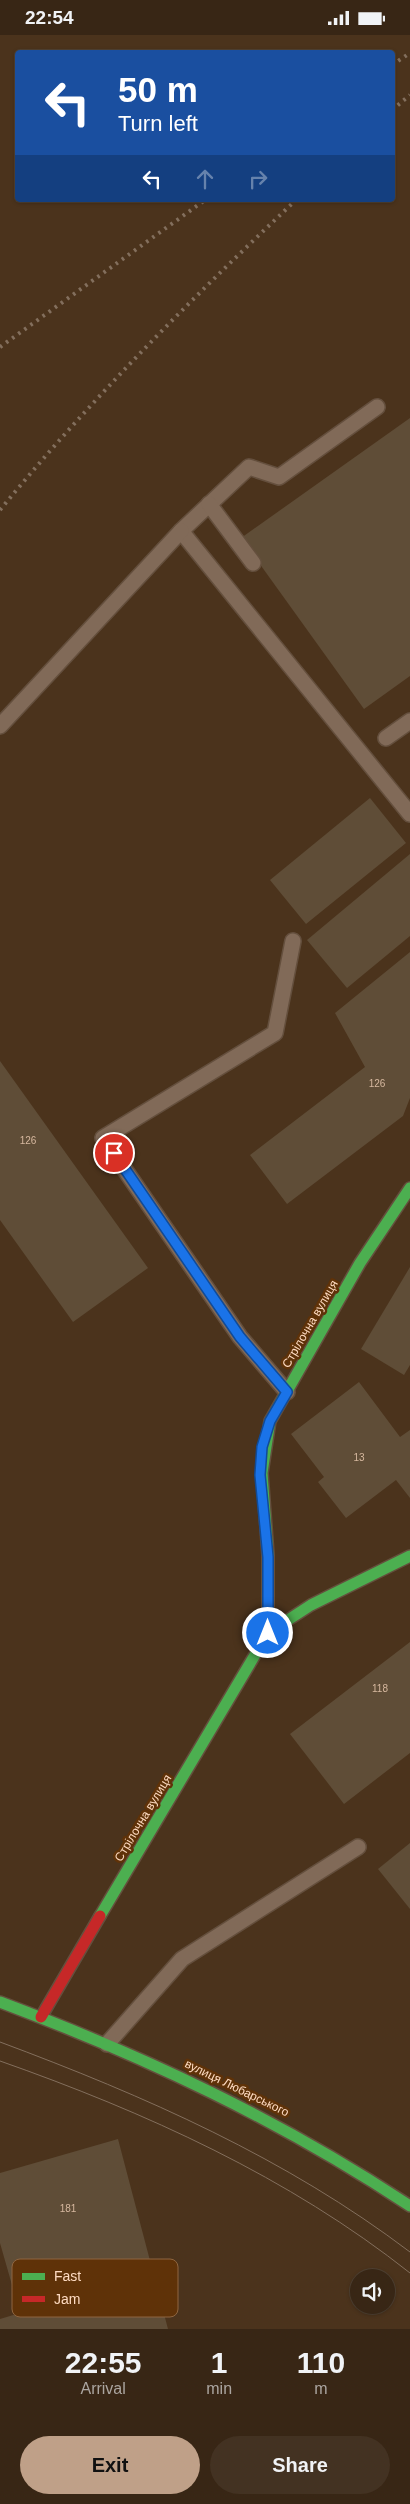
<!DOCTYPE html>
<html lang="en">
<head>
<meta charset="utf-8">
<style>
  :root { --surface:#382615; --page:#433222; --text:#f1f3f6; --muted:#aba5a0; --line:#524334; --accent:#bfa088 }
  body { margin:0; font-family:Helvetica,sans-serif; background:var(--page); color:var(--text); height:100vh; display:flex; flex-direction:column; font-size:19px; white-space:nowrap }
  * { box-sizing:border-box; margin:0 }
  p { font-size:16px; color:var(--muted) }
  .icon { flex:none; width:28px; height:28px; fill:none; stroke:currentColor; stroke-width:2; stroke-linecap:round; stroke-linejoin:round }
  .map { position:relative; height:2294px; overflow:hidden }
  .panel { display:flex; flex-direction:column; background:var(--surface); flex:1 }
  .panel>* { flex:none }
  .guide { position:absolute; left:15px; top:15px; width:380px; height:152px; border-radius:5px; box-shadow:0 1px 4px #0004,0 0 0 1px var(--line); background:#1a4fa0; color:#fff; overflow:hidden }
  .fabs { position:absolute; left:350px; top:2234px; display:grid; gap:10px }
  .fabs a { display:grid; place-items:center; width:45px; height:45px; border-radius:50%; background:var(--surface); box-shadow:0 1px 4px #0004,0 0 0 1px var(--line); font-size:25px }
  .pin { position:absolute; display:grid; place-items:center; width:42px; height:42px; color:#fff; margin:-21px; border:2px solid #fff; border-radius:50%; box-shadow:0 1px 5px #0007 }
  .me { position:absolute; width:55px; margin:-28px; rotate:0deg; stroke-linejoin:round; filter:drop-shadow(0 0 4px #0008) }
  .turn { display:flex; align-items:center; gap:18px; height:105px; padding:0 20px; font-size:22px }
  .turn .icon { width:65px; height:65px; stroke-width:2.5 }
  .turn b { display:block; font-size:35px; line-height:42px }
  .lanes { display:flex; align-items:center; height:48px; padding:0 20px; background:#0003; justify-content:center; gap:25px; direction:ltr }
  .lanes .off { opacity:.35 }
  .eta { display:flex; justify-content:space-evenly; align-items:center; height:85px; text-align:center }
  .eta b { font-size:30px; font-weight:700; line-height:35px }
  .button { display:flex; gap:10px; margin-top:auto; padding:10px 20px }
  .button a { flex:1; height:58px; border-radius:30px; background:var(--accent); color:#111; font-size:20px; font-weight:700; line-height:58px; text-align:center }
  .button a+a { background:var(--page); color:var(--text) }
  .status { display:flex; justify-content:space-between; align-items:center; height:35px; padding:0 25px; background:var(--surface); direction:ltr }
  .status svg { height:14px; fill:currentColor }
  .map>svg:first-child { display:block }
</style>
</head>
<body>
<div class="status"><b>22:54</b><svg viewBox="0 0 49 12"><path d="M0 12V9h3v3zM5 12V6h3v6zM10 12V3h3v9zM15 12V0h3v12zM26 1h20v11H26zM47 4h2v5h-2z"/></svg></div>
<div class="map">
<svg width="410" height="2294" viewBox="0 0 410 2294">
  <rect width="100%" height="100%" fill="#4b331c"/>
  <g fill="#5f4d37">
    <polygon points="410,383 410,641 364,674 241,503"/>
    <polygon points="370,763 406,808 306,889 270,845"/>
    <polygon points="410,819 410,901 347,953 307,905"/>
    <polygon points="410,917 410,1063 403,1081 287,1169 250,1120 365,1032 335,978"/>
    <polygon points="0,1026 148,1233 73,1287 0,1185"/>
    <polygon points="410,1232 410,1330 404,1340 361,1314"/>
    <polygon points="359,1347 400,1402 410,1395 410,1463 396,1445 346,1483 318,1447 324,1442 291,1399"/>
    <polygon points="410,1607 410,1718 344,1769 290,1699"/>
    <polygon points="410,1808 410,1874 378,1834"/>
    <polygon points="118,2104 168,2294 0,2294 0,2284 20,2278 0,2208 0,2138"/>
  </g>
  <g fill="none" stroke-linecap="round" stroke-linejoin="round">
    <defs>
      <g id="lane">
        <polyline points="377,372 279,442 249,432 181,496 410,779"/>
        <polyline points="209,469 253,528"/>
        <polyline points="0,691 181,496"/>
        <polyline points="386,703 410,686"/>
        <polyline points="287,1357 240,1302 103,1103 275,998 293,906"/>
        <polyline points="107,2009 182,1924 358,1812"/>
      </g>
      <g id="fast">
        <polyline points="268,1598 268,1520 262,1438 270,1386 360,1228 410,1153"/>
        <polyline points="100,1881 268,1598 311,1570 410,1521"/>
        <path d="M 0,1967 C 146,2022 280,2085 410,2171"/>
      </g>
      <polyline id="jam" points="41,1982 100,1881"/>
    </defs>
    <use href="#lane" stroke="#644f3d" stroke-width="18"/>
    <use href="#fast" stroke="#644f3d" stroke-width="14"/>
    <use href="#jam" stroke="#644f3d" stroke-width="14"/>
    <use href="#lane" stroke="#816a58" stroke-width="15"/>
    <use href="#fast" stroke="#4caf50" stroke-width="11"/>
    <use href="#jam" stroke="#c62828" stroke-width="11"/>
    <g stroke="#836f5d" stroke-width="1">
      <path d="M 0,2007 C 145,2061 286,2123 410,2217"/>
      <path d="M 0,2026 C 145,2077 289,2142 410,2238"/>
    </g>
    <g stroke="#836f5d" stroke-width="4" stroke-dasharray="2.5 5" stroke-linecap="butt">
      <polyline points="392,30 410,18"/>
      <polyline points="392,75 410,60"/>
      <polyline points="0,312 205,165"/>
      <path d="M 0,475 C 90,365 192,263 296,165"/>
    </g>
  </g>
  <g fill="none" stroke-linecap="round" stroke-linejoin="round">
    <defs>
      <polyline id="route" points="114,1118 240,1302 287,1357 270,1386 262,1412 260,1440 268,1522 268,1598"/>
    </defs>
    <use href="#route" stroke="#114b97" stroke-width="12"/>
    <use href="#route" stroke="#1a73e8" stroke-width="9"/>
  </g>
  <g text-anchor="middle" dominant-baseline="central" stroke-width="5" stroke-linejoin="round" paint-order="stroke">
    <g font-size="10" fill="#d6b89f">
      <text x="377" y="1048">126</text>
      <text x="28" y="1105">126</text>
      <text x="359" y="1422">13</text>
      <text x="380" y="1653">118</text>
      <text x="68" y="2173">181</text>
    </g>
    <g font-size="12" fill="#fedbc2" stroke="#5f3208">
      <text transform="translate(310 1289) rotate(-60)">Стрілочна вулиця</text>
      <text transform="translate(143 1783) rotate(-59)">Стрілочна вулиця</text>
      <text transform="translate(237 2053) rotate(26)">вулиця Любарського</text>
    </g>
  </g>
  <rect x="12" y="2224" width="166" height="58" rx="8" fill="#5f3208" stroke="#8f6540" stroke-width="1"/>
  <rect x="22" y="2238" width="23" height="7" fill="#4caf50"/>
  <rect x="22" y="2261" width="23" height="6" fill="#c62828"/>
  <g font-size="14" fill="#fedbc2">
    <text x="54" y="2246">Fast</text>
    <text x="54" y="2269">Jam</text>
  </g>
</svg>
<div class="fabs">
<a><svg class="icon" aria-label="sound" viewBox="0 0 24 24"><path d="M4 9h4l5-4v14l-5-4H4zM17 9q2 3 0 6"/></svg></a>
</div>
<div class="pin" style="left:114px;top:1118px;background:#d93025"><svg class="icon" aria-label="arrive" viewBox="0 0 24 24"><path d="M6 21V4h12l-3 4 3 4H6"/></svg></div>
<svg class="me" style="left:268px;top:1598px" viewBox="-20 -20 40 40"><circle r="17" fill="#1a73e8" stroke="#fff" stroke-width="3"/><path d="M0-11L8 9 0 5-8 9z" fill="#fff"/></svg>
<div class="guide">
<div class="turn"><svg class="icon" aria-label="left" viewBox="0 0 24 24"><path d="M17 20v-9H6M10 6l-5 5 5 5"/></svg><div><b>50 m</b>Turn left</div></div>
<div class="lanes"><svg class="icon" aria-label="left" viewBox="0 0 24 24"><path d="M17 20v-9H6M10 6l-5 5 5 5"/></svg><svg class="icon off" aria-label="ahead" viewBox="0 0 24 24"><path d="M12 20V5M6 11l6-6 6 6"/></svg><svg class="icon off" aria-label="right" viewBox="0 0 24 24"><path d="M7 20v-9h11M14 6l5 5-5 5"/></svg></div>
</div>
</div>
<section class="panel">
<div class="eta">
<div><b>22:55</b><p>Arrival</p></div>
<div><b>1</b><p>min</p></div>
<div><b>110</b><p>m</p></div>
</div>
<div class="button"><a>Exit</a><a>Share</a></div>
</section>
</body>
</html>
